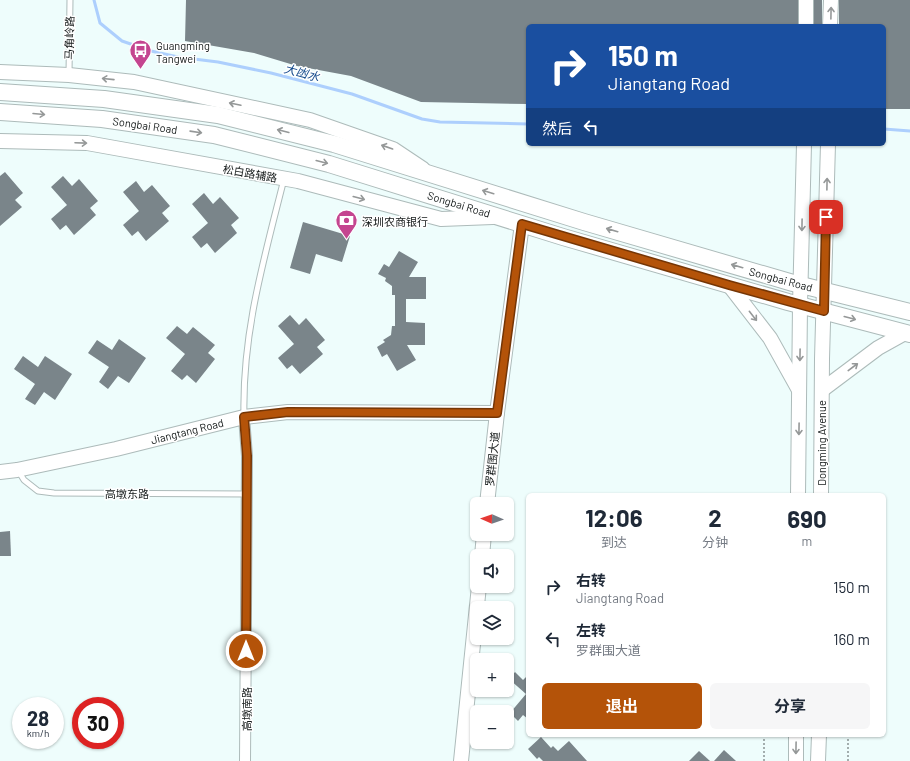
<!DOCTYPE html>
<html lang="zh">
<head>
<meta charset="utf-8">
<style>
  :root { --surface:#fff; --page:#f6f6f7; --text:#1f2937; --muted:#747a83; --accent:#b45309 }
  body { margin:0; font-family:Barlow,"Noto Sans SC",sans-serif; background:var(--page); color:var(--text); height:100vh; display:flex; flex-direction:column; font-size:15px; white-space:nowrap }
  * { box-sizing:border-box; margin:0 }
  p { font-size:13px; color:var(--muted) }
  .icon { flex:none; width:22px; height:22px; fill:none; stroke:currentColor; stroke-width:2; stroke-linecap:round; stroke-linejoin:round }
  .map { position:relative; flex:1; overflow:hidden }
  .sheet { position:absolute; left:526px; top:493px; width:360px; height:244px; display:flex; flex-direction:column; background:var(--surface); border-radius:6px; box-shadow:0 1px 3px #0004 }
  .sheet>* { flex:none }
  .hud { position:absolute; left:526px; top:24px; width:360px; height:122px; border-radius:6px; box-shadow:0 1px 3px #0004; background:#1a4fa0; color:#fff; overflow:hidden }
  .needle { width:26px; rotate:272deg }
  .tools { position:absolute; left:470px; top:497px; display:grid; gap:8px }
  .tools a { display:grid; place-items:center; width:44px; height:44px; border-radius:6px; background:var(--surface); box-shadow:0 1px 3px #0004; font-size:20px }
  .speed { position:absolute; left:12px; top:697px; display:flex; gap:8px; font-size:20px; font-weight:700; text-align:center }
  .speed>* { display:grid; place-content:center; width:52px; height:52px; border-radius:50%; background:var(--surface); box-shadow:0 1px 3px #0004; line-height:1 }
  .speed small { font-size:10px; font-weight:400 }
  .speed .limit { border:6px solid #d22; background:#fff; color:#111 }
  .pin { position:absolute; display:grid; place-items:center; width:34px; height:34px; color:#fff; margin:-17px; border-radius:8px; box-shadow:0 2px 6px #0006 }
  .me { position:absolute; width:44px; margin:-22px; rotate:0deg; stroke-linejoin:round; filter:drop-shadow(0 0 3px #0008) }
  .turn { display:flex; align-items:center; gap:14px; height:84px; padding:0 16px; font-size:18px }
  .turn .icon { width:52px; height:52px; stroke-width:2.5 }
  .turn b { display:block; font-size:28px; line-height:34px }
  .then { display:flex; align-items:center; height:38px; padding:0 16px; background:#0003; gap:8px; font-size:15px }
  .eta { display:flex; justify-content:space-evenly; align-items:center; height:68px; text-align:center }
  .eta b { font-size:24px; font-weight:700; line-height:28px }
  .cta { display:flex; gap:8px; margin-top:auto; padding:8px 16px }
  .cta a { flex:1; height:46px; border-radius:6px; background:var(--accent); color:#fff; font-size:16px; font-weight:700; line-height:46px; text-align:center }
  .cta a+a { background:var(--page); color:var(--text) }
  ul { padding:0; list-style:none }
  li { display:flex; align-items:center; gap:12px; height:52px; padding:0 16px }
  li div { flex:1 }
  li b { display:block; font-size:15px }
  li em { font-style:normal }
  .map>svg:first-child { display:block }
</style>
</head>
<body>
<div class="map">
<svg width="910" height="761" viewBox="0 0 910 761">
  <rect width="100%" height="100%" fill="#eefdfc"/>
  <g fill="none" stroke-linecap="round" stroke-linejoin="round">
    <g stroke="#adcffd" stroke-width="3">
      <polyline points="94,0 100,23 122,41 151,51 178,57 218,62 271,73 352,94 422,119 440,122 528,124"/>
      <polyline points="884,129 910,131"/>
    </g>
  </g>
  <g fill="#7a858a">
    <polygon points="186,0 798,0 798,26 528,26 528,104 421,102 351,76 297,66 254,53 185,41"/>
    <rect x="814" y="0" width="8" height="26"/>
    <polygon points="839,0 910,0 910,109 884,109 884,26 839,26"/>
    <polygon points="5,172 23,193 15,200 22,207 0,226 0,176"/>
    <polygon points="63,176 72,186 79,179 98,201 90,208 96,215 74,235 66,225 60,230 51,219 67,205 51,187"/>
    <polygon points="136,181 144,192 152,185 170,206 162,213 169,221 146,241 138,231 132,236 123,225 139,211 123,192"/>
    <polygon points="204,193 213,204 220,197 239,218 231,225 237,233 215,253 207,243 201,248 192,237 208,223 192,204"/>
    <polygon points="303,222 350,236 342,262 316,254 310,274 290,268"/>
    <polygon points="399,251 418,262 409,277 426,277 426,299 406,299 406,322 425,323 425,345 407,345 416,360 397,371 387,354 382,357 377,347 385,342 383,340 391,335 392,326 395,326 395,295 392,295 392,286 385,281 386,278 378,274 384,264 389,267"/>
    <polygon points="290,315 299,325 306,318 325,340 317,347 323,354 300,374 292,365 287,369 278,358 294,344 278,326"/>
    <polygon points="177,326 187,334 193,327 215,345 208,353 215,359 196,383 187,375 182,380 171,371 185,354 166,338"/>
    <polygon points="119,339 146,358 129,383 118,376 108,389 99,382 109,367 88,353 97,340 112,350"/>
    <polygon points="23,356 38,367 45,356 72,374 55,400 44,392 35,405 25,399 35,384 14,369"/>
    <polygon points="10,531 11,556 0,556 0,532"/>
    <polygon points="515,672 523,680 528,675 528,719 523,715 518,721 510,713 526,694 509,679"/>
    <polygon points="541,737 551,748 553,746 558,751 569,741 587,761 543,761 539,757 537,759 528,749"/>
    <polygon points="724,750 736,761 714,761"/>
    <polygon points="699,751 710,761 689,761"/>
  </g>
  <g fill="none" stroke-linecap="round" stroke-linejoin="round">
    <defs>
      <g id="lane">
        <polyline points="69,74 70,0"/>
        <path d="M 244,416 C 242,333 264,259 284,179"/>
        <polyline points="19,472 24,480 38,491 54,493 247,494"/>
      </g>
      <polyline id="street" points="244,417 247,456 245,761"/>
      <g id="secondary">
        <polyline points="806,26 806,0"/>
        <polyline points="830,26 831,0"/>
        <polyline points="0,72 69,75 134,82 310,120 393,149 423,169"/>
        <polyline points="0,141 87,143 298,181 441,219 493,217"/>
        <polyline points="729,285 770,338 799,390"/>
        <polyline points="822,390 878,348 905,333"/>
        <polyline points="0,472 17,470 116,449 244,417 288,412 497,413"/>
        <polyline points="798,495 800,305 804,144"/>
        <polyline points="821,495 822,359 828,144"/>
        <polyline points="487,504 497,413 522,224"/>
        <polyline points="482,556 484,534"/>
        <polyline points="461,761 479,586"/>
        <polyline points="796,761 796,735"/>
        <polyline points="818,761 819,735"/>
      </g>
      <g id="primary">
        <polyline points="0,92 104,99 218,115 334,144 584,222 793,283 910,312"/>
        <polyline points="0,112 102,119 214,135 329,164 563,237 788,302 910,334"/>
      </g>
    </defs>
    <use href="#lane" stroke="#adbbba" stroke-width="7"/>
    <use href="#street" stroke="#adbbba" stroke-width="12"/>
    <use href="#secondary" stroke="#adbbba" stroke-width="16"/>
    <use href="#primary" stroke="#adbbba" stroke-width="18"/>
    <g stroke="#a3aeae" stroke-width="2" stroke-dasharray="2 2" stroke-linecap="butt">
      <polyline points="848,735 848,761"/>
      <polyline points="764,761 764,735"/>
    </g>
    <use href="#lane" stroke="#fff" stroke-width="5"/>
    <use href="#street" stroke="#fff" stroke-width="10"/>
    <use href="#secondary" stroke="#fff" stroke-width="14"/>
    <use href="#primary" stroke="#fff" stroke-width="16"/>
  </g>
  <defs><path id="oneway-shaft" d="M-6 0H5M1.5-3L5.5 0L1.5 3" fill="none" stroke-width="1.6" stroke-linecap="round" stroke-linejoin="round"/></defs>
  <g stroke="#959898">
    <use href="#oneway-shaft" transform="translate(831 13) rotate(-89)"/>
    <use href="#oneway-shaft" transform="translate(108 79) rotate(-174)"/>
    <use href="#oneway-shaft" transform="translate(235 104) rotate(-168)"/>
    <use href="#oneway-shaft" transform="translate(39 114) rotate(5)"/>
    <use href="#oneway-shaft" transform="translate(283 131) rotate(-166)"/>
    <use href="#oneway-shaft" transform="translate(196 132) rotate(8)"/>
    <use href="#oneway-shaft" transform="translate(81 143) rotate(2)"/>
    <use href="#oneway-shaft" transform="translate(387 147) rotate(-161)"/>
    <use href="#oneway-shaft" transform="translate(322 162) rotate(14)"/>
    <use href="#oneway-shaft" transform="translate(827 184) rotate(-89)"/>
    <use href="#oneway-shaft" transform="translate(488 192) rotate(-163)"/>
    <use href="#oneway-shaft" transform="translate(359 198) rotate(15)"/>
    <use href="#oneway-shaft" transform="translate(802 225) rotate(91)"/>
    <use href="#oneway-shaft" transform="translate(612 230) rotate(-164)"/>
    <use href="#oneway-shaft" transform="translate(737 266) rotate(-164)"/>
    <use href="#oneway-shaft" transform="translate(753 316) rotate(52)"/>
    <use href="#oneway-shaft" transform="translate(850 318) rotate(15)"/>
    <use href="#oneway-shaft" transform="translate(800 355) rotate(91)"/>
    <use href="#oneway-shaft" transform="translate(853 367) rotate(-37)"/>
    <use href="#oneway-shaft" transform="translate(799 429) rotate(91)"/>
    <use href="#oneway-shaft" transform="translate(796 748) rotate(91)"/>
  </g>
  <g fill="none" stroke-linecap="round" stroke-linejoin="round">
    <defs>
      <polyline id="route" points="246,651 247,456 244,417 288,412 497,413 522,224 729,285 824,311 826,217"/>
    </defs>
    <use href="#route" stroke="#753606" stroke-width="10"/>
    <use href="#route" stroke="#b45309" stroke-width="7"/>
  </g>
  <defs>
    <symbol id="bus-pin" viewBox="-11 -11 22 30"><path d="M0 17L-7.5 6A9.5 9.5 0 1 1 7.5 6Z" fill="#c44590" stroke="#fff"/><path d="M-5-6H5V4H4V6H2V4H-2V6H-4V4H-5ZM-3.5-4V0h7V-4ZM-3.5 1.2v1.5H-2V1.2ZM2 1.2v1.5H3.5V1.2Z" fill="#fff"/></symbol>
    <symbol id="bank-pin" viewBox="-11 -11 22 30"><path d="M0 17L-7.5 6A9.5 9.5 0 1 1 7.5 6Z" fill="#c44590" stroke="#fff"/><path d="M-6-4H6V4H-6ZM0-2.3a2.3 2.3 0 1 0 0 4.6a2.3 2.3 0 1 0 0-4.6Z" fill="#fff"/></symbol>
  </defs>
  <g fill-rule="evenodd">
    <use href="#bus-pin" x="128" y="38" width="25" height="34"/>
    <use href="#bank-pin" x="334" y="208" width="25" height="34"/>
  </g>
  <g text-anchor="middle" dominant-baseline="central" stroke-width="3" stroke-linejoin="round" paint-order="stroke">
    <g font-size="11" fill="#141919" stroke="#fff">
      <text transform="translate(69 38) rotate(-89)">马角岭路</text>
      <text transform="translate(145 125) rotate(8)">Songbai Road</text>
      <text transform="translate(250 173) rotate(10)">松白路辅路</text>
      <text transform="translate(459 204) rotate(17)">Songbai Road</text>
      <text transform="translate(781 279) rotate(15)">Songbai Road</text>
      <text transform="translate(187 431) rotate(-14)">Jiangtang Road</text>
      <text transform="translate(821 443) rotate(-90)">Dongming Avenue</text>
      <text transform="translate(492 459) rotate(-84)">罗群围大道</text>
      <text x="127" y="493">高墩东路</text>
      <text transform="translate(246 709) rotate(-90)">高墩南路</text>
    </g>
    <g font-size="11" fill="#141919" stroke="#fff" text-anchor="start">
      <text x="156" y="45">Guangming<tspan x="156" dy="13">Tangwei</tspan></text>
      <text x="362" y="221">深圳农商银行</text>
    </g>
    <g font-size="12" font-style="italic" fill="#134a8c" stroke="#fff">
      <text transform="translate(302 72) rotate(15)">大凼水</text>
    </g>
  </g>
</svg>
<div class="tools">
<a><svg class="needle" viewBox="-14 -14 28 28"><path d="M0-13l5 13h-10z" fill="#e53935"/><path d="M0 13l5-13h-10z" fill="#747a83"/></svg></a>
<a><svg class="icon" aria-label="sound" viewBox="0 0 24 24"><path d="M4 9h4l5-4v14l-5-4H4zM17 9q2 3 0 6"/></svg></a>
<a><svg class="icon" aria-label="layers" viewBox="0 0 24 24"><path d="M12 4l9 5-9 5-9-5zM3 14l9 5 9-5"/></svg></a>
<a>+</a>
<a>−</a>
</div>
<div class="speed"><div>28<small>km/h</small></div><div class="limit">30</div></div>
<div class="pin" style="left:826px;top:217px;background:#d93025"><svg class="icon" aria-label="arrive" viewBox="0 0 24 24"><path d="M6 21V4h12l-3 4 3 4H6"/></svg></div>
<svg class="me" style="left:246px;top:651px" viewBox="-20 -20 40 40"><circle r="17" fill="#b45309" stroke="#fff" stroke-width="3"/><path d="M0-11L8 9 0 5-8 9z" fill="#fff"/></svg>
<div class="hud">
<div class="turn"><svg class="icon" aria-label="right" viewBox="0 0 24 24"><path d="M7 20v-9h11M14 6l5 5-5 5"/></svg><div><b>150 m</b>Jiangtang Road</div></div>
<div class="then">然后<svg class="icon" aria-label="left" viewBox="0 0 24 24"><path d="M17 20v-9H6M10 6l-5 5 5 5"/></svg></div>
</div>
<section class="sheet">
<div class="eta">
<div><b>12:06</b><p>到达</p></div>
<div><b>2</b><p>分钟</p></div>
<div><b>690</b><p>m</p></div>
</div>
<ul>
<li><svg class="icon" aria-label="right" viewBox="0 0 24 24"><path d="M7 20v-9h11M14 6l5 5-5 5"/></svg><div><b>右转</b><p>Jiangtang Road</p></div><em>150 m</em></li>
<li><svg class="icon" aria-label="left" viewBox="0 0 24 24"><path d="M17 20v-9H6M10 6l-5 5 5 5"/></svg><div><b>左转</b><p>罗群围大道</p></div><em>160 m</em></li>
</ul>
<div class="cta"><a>退出</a><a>分享</a></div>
</section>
</div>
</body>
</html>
